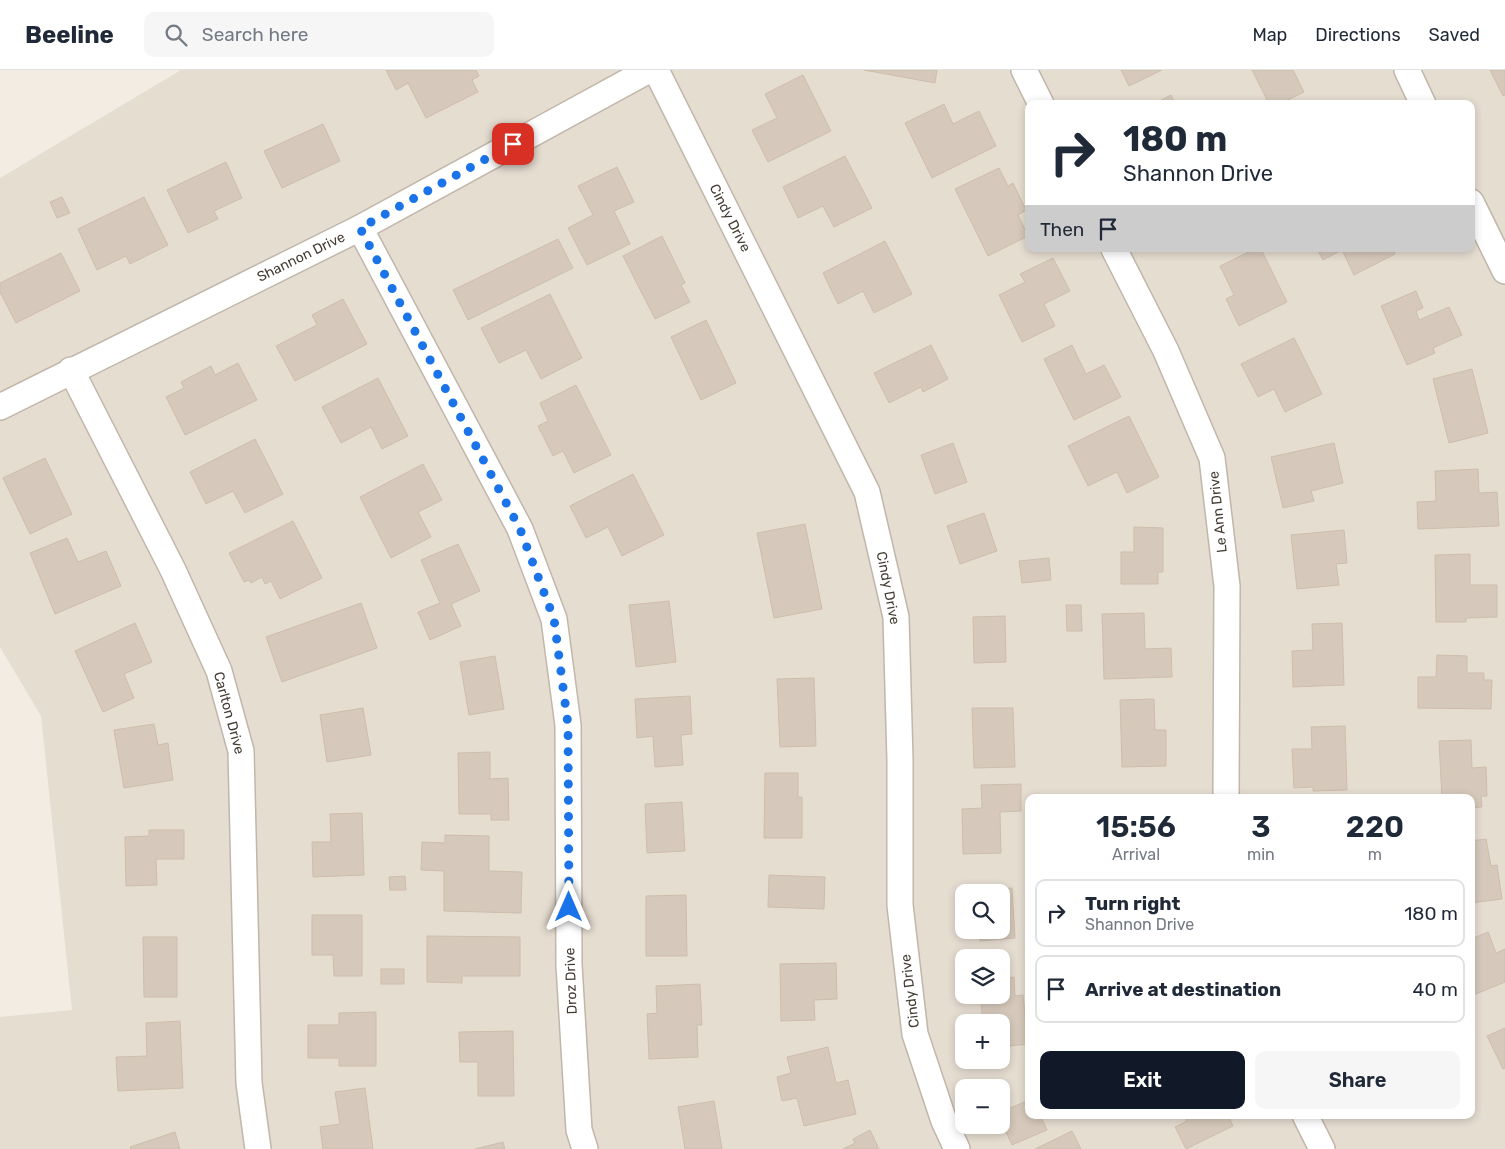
<!DOCTYPE html>
<html lang="en">
<head>
<meta charset="utf-8">
<style>
  :root { --surface:#fff; --page:#f6f6f7; --text:#1f2937; --muted:#747a83; --line:#e0e1e3; --accent:#111827 }
  body { margin:0; font-family:Rubik,sans-serif; background:var(--page); color:var(--text); height:100vh; display:flex; flex-direction:column; font-size:19px; white-space:nowrap }
  * { box-sizing:border-box; margin:0 }
  p { font-size:16px; color:var(--muted) }
  .icon { flex:none; width:28px; height:28px; fill:none; stroke:currentColor; stroke-width:2; stroke-linecap:round; stroke-linejoin:round }
  .map { position:relative; flex:1; overflow:hidden }
  .side { position:absolute; left:1025px; top:724px; width:450px; height:325px; display:flex; flex-direction:column; background:var(--surface); border-radius:10px; box-shadow:0 2px 8px #0003 }
  .side>* { flex:none }
  .guide { position:absolute; left:1025px; top:30px; width:450px; height:152px; border-radius:10px; box-shadow:0 2px 8px #0003; background:#fff; color:var(--text); overflow:hidden }
  .tools { position:absolute; left:955px; top:814px; display:grid; gap:10px }
  .tools a { display:grid; place-items:center; width:55px; height:55px; border-radius:10px; background:var(--surface); box-shadow:0 2px 8px #0003; font-size:25px }
  .pin { position:absolute; display:grid; place-items:center; width:42px; height:42px; color:#fff; margin:-21px; border-radius:10px; box-shadow:0 2px 8px #0006 }
  .me { position:absolute; width:55px; margin:-28px; rotate:0deg; stroke-linejoin:round; filter:drop-shadow(0 0 4px #0008) }
  .turn { display:flex; align-items:center; gap:18px; height:105px; padding:0 15px; font-size:22px }
  .turn .icon { width:65px; height:65px; stroke-width:2.5 }
  .turn b { display:block; font-size:35px; line-height:42px }
  .then { display:flex; align-items:center; height:48px; padding:0 15px; background:#0003; gap:10px; font-size:19px }
  .eta { display:flex; justify-content:space-evenly; align-items:center; height:85px; text-align:center }
  .eta b { font-size:30px; font-weight:600; line-height:35px }
  .primary-button { display:flex; gap:10px; margin-top:auto; padding:10px 15px }
  .primary-button a { flex:1; height:58px; border-radius:10px; background:var(--accent); color:#fff; font-size:20px; font-weight:600; line-height:58px; text-align:center }
  .primary-button a+a { background:var(--page); color:var(--text) }
  ul { padding:0; list-style:none }
  li { display:flex; align-items:center; gap:15px; height:68px; margin:0 10px 8px; padding:0 5px; border:2px solid var(--line); border-radius:10px }
  li div { flex:1 }
  li b { display:block; font-size:19px }
  li em { font-style:normal }
  header { display:flex; align-items:center; gap:30px; box-sizing:border-box; height:70px; padding:0 25px; background:var(--surface); border-bottom:1px solid var(--line) }
  header strong { font-size:24px }
  nav { display:flex; gap:28px; margin-inline-start:auto; font-size:18px }
  .search { width:350px; height:45px; background:var(--page); display:flex; align-items:center; gap:12px; box-sizing:border-box; padding:0 18px; border-radius:10px; color:var(--muted); font-size:19px }
  .map>svg:first-child { display:block }
</style>
</head>
<body>
<header>
<strong>Beeline</strong>
<div class="search"><svg class="icon" aria-label="search" viewBox="0 0 24 24"><circle cx="10" cy="10" r="6"/><path d="M15 15l6 6"/></svg>Search here</div>
<nav><a>Map</a><a>Directions</a><a>Saved</a></nav>
</header>
<div class="map">
<svg width="1505" height="1079" viewBox="0 0 1505 1079">
  <rect width="100%" height="100%" fill="#f2ece3"/>
  <path fill="#e6ddd1" fill-rule="evenodd" d="M 181,0 L 1505,0 L 1505,1079 L 0,1079 L 0,947 L 72,940 L 41,646 L 0,577 L 0,108 ZM 1029,34 L 1471,34 L 1471,179 L 1029,179 ZM 1029,728 L 1471,728 L 1471,1045 L 1029,1045 ZM 964,822 L 1001,822 L 1001,860 L 964,860 ZM 964,888 L 1001,888 L 1001,925 L 964,925 ZM 964,952 L 1001,952 L 1001,990 L 964,990 ZM 964,1018 L 1001,1018 L 1001,1055 L 964,1055 Z"/>
  <g fill="#d6c9bb" stroke="#cebdac">
    <polygon points="386,0 476,0 479,6 472,10 478,22 426,48 408,13 396,20"/>
    <polygon points="864,0 937,0 935,13"/>
    <polygon points="1121,0 1162,0 1129,16"/>
    <polygon points="1252,0 1293,0 1304,22 1280,34 1269,34"/>
    <polygon points="1490,0 1505,0 1505,25 1503,26"/>
    <polygon points="803,5 831,61 768,92 752,60 777,48 765,24"/>
    <polygon points="1171,25 1175,34 1154,34"/>
    <polygon points="944,34 953,54 979,41 996,76 932,108 905,53"/>
    <polygon points="323,54 340,91 282,118 264,81"/>
    <polygon points="845,86 872,138 834,157 823,136 798,148 783,117"/>
    <polygon points="226,92 242,128 214,141 218,149 188,163 167,120"/>
    <polygon points="617,97 634,132 614,141 630,174 587,195 568,158 593,145 578,116"/>
    <polygon points="999,98 1008,116 1013,113 1026,140 1018,145 1028,166 988,186 955,119"/>
    <polygon points="62,127 70,143 57,148 50,132"/>
    <polygon points="144,127 168,175 130,194 126,186 97,200 78,159"/>
    <polygon points="662,166 685,213 681,215 690,232 655,249 623,186"/>
    <polygon points="558,169 573,198 468,250 453,220"/>
    <polygon points="885,171 912,224 874,243 863,221 838,234 823,203"/>
    <polygon points="1255,179 1261,179 1287,232 1239,256 1226,229 1234,225 1220,196"/>
    <polygon points="1317,179 1393,179 1395,184 1354,205 1342,180 1323,190"/>
    <polygon points="61,183 80,221 16,253 0,222 0,213"/>
    <polygon points="1053,188 1070,221 1044,234 1055,256 1022,272 999,225 1025,212 1020,204"/>
    <polygon points="1416,221 1423,238 1416,241 1419,250 1449,237 1462,265 1433,278 1435,283 1407,295 1381,236"/>
    <polygon points="550,224 582,288 541,309 526,280 499,293 481,258"/>
    <polygon points="343,229 367,274 295,311 276,276 317,255 312,245"/>
    <polygon points="706,250 736,313 701,330 671,267"/>
    <polygon points="1294,268 1322,324 1285,342 1274,319 1258,327 1241,294"/>
    <polygon points="931,275 948,309 923,322 921,317 889,333 874,303"/>
    <polygon points="1072,275 1086,304 1104,295 1121,327 1074,350 1044,289"/>
    <polygon points="238,293 257,330 185,365 166,327 184,318 181,312 211,296 215,305"/>
    <polygon points="1472,299 1488,363 1449,373 1433,309"/>
    <polygon points="378,308 408,366 382,379 371,357 341,373 322,337"/>
    <polygon points="576,315 611,385 574,403 563,381 553,386 538,356 548,351 540,333"/>
    <polygon points="1129,346 1159,407 1127,423 1117,402 1088,416 1068,376"/>
    <polygon points="255,369 283,424 245,443 233,421 206,434 190,402"/>
    <polygon points="953,373 967,412 935,424 921,385"/>
    <polygon points="1334,373 1343,413 1311,421 1314,431 1283,438 1271,387"/>
    <polygon points="45,388 72,444 30,464 3,408"/>
    <polygon points="423,394 442,430 418,442 431,467 391,488 360,427"/>
    <polygon points="1478,399 1479,423 1497,422 1499,456 1418,459 1417,432 1436,431 1435,401"/>
    <polygon points="633,404 664,465 622,486 608,457 586,468 570,436"/>
    <polygon points="984,443 997,481 960,494 947,456"/>
    <polygon points="293,451 322,508 280,529 271,511 265,514 262,507 251,513 249,510 244,512 229,483"/>
    <polygon points="805,454 822,539 774,548 757,463"/>
    <polygon points="1134,457 1163,458 1163,502 1158,502 1158,514 1121,514 1121,482 1134,482"/>
    <polygon points="1344,460 1347,493 1336,494 1339,515 1297,519 1291,465"/>
    <polygon points="67,468 78,492 106,481 121,516 55,544 30,483"/>
    <polygon points="458,474 480,521 451,534 461,556 430,570 418,542 440,533 421,490"/>
    <polygon points="1470,484 1470,515 1497,515 1497,547 1466,548 1466,552 1436,552 1435,485"/>
    <polygon points="1049,488 1051,510 1022,513 1019,491"/>
    <polygon points="669,531 676,592 636,597 629,535"/>
    <polygon points="361,533 377,578 282,612 266,567"/>
    <polygon points="1066,535 1081,535 1082,561 1067,561"/>
    <polygon points="1144,543 1145,579 1171,578 1172,607 1104,609 1102,544"/>
    <polygon points="1005,546 1006,592 974,593 973,547"/>
    <polygon points="135,553 152,592 124,604 134,628 103,642 75,581"/>
    <polygon points="1342,553 1344,615 1293,617 1292,581 1313,580 1312,554"/>
    <polygon points="1437,585 1467,586 1467,603 1484,603 1484,610 1492,610 1491,639 1418,638 1418,607 1436,607"/>
    <polygon points="495,586 504,639 469,645 460,592"/>
    <polygon points="814,608 816,676 780,677 777,609"/>
    <polygon points="690,626 692,664 681,665 683,695 655,697 653,666 637,668 635,629"/>
    <polygon points="1154,629 1155,660 1166,660 1166,696 1122,697 1120,630"/>
    <polygon points="363,638 371,685 327,692 320,645"/>
    <polygon points="972,638 1013,638 1015,697 974,698"/>
    <polygon points="154,654 158,675 168,673 173,710 124,718 114,660"/>
    <polygon points="1345,656 1347,720 1313,721 1313,717 1294,718 1292,679 1312,679 1311,657"/>
    <polygon points="1471,670 1472,698 1486,697 1487,726 1481,726 1482,737 1471,738 1471,728 1442,728 1439,671"/>
    <polygon points="490,682 490,709 508,708 509,750 491,750 491,744 459,744 458,683"/>
    <polygon points="765,703 798,703 798,727 802,727 802,768 764,768"/>
    <polygon points="1021,714 1021,741 1000,742 1001,783 963,784 962,739 982,738 981,715"/>
    <polygon points="682,732 685,781 647,783 645,734"/>
    <polygon points="362,743 364,805 313,807 312,772 331,772 330,744"/>
    <polygon points="149,760 184,760 184,789 156,789 157,815 126,816 125,767 149,766"/>
    <polygon points="445,765 489,766 489,801 522,802 521,843 444,841 444,801 421,800 422,772 445,773"/>
    <polygon points="1486,769 1491,796 1497,795 1502,829 1471,833 1471,771"/>
    <polygon points="769,805 825,807 824,839 768,837"/>
    <polygon points="405,806 406,820 390,820 389,807"/>
    <polygon points="1012,818 1015,868 980,871 979,860 1001,860 1001,822 976,822 976,820"/>
    <polygon points="686,825 687,886 646,886 646,826"/>
    <polygon points="312,845 362,845 362,906 334,906 333,885 312,885"/>
    <polygon points="1488,862 1496,883 1505,879 1505,912 1471,926 1471,901 1474,900 1471,892 1471,869"/>
    <polygon points="427,866 520,867 520,906 462,906 462,913 427,912"/>
    <polygon points="143,867 177,867 177,927 144,927"/>
    <polygon points="836,893 837,929 814,930 815,950 781,951 780,894"/>
    <rect x="381" y="899" width="23" height="15"/>
    <polygon points="1014,907 1015,926 1023,925 1028,974 1001,977 1001,952 983,952 980,925 1001,925 1001,909"/>
    <polygon points="700,914 702,955 697,955 698,987 649,989 647,944 657,943 656,916"/>
    <polygon points="376,942 376,996 339,996 339,988 308,988 308,955 339,955 339,943"/>
    <polygon points="180,951 183,1018 118,1021 116,987 147,986 146,953"/>
    <polygon points="1505,958 1505,998 1503,999 1487,966"/>
    <polygon points="513,961 514,1026 478,1026 478,992 460,992 459,962"/>
    <polygon points="828,977 836,1013 848,1010 856,1044 804,1056 797,1028 782,1031 777,1007 791,1003 787,987"/>
    <polygon points="365,1018 373,1079 323,1079 320,1057 340,1054 335,1022"/>
    <polygon points="1029,1030 1029,1045 1046,1045 1041,1047 1047,1060 1012,1075 1001,1051 1001,1042"/>
    <polygon points="714,1031 722,1079 685,1079 678,1037"/>
    <polygon points="1184,1045 1228,1045 1233,1056 1186,1079 1175,1057 1187,1051"/>
    <polygon points="870,1060 879,1079 843,1079 855,1073 853,1069"/>
    <polygon points="1072,1061 1081,1079 1035,1079"/>
    <polygon points="175,1062 180,1079 131,1079 130,1077"/>
    <polygon points="503,1072 505,1079 475,1079"/>
  </g>
  <g fill="none" stroke-linecap="round" stroke-linejoin="round">
    <defs>
      <g id="street">
        <polyline points="656,0 867,422 896,547 900,690 900,835 915,964 944,1051 957,1079"/>
        <polyline points="1024,0 1041,34"/>
        <polyline points="1407,0 1423,34"/>
        <polyline points="1471,132 1505,201"/>
        <polyline points="360,158 520,459 554,549 568,655 569,895 579,1060 585,1079"/>
        <polyline points="1114,179 1166,281 1212,388 1227,516 1226,728"/>
        <polyline points="71,300 173,500 219,601 241,681 249,1013 258,1079"/>
        <polyline points="0,337 360,158 649,0"/>
        <polyline points="1305,1045 1322,1079"/>
      </g>
    </defs>
    <use href="#street" stroke="#c0b6a9" stroke-width="28"/>
    <use href="#street" stroke="#fff" stroke-width="25"/>
  </g>
  <g fill="none" stroke-linecap="round" stroke-linejoin="round">
    <polyline stroke="#1a73e8" stroke-width="9" stroke-dasharray="0 16.2" points="513,74 360,158 520,459 554,549 568,655 569,837"/>
  </g>
  <g text-anchor="middle" dominant-baseline="central" stroke-width="4.5" stroke-linejoin="round" paint-order="stroke">
    <g font-size="14" fill="#433c33" stroke="#fff">
      <text transform="translate(730 148) rotate(63)">Cindy Drive</text>
      <text transform="translate(301 187) rotate(-26)">Shannon Drive</text>
      <text transform="translate(1218 442) rotate(-96)">Le Ann Drive</text>
      <text transform="translate(888 518) rotate(79)">Cindy Drive</text>
      <text transform="translate(229 643) rotate(75)">Carlton Drive</text>
      <text transform="translate(571 911) rotate(-92)">Droz Drive</text>
      <text transform="translate(910 921) rotate(-97)">Cindy Drive</text>
    </g>
  </g>
</svg>
<div class="tools">
<a><svg class="icon" aria-label="search" viewBox="0 0 24 24"><circle cx="10" cy="10" r="6"/><path d="M15 15l6 6"/></svg></a>
<a><svg class="icon" aria-label="layers" viewBox="0 0 24 24"><path d="M12 4l9 5-9 5-9-5zM3 14l9 5 9-5"/></svg></a>
<a>+</a>
<a>−</a>
</div>
<div class="pin" style="left:513px;top:74px;background:#d93025"><svg class="icon" aria-label="arrive" viewBox="0 0 24 24"><path d="M6 21V4h12l-3 4 3 4H6"/></svg></div>
<svg class="me" style="left:569px;top:837px" viewBox="-20 -20 40 40"><path d="M0-17L14 15 0 8-14 15z" fill="#1a73e8" stroke="#fff" stroke-width="4"/></svg>
<div class="guide">
<div class="turn"><svg class="icon" aria-label="right" viewBox="0 0 24 24"><path d="M7 20v-9h11M14 6l5 5-5 5"/></svg><div><b>180 m</b>Shannon Drive</div></div>
<div class="then">Then<svg class="icon" aria-label="arrive" viewBox="0 0 24 24"><path d="M6 21V4h12l-3 4 3 4H6"/></svg></div>
</div>
<section class="side">
<div class="eta">
<div><b>15:56</b><p>Arrival</p></div>
<div><b>3</b><p>min</p></div>
<div><b>220</b><p>m</p></div>
</div>
<ul>
<li><svg class="icon" aria-label="right" viewBox="0 0 24 24"><path d="M7 20v-9h11M14 6l5 5-5 5"/></svg><div><b>Turn right</b><p>Shannon Drive</p></div><em>180 m</em></li>
<li><svg class="icon" aria-label="arrive" viewBox="0 0 24 24"><path d="M6 21V4h12l-3 4 3 4H6"/></svg><div><b>Arrive at destination</b></div><em>40 m</em></li>
</ul>
<div class="primary-button"><a>Exit</a><a>Share</a></div>
</section>
</div>
</body>
</html>
